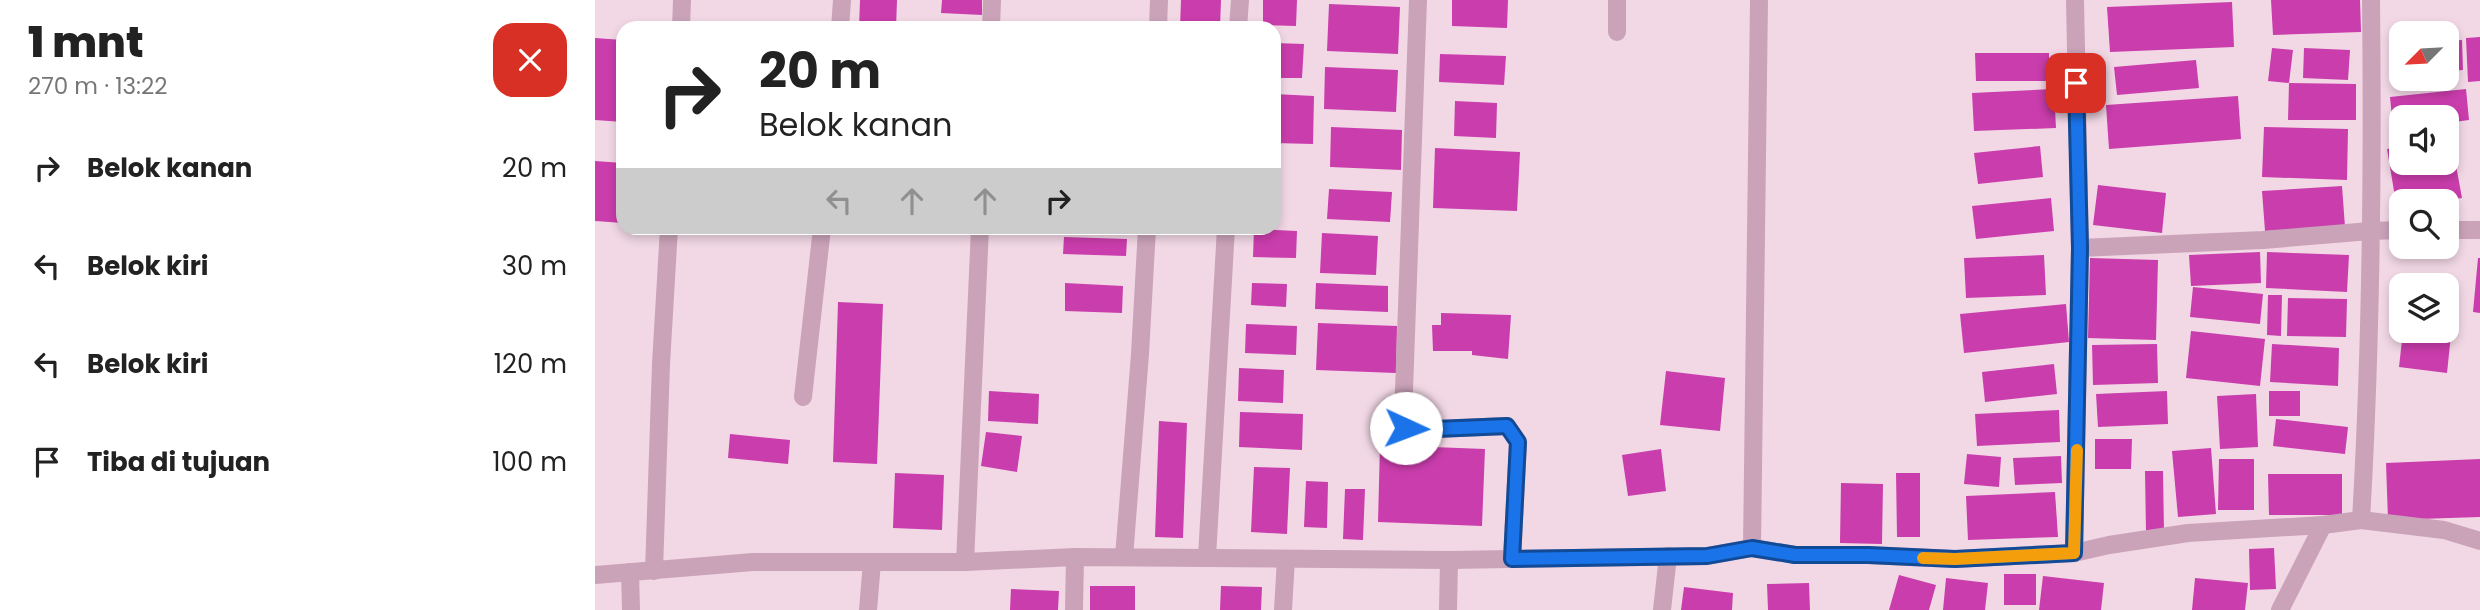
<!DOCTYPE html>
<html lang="id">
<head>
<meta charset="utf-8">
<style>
  :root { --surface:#fff; --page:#f6f6f6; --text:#222; --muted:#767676 }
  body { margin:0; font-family:Poppins,sans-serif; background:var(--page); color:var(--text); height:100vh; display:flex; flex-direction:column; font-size:26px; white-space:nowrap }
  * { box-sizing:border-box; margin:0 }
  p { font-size:23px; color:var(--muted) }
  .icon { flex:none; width:38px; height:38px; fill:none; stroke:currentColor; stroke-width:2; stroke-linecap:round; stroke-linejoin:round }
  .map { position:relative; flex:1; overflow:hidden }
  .panel { display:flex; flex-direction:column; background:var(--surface); width:595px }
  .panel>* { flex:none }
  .guide { position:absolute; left:21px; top:21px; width:665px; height:214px; border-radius:21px; box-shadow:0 4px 10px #0003; background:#fff; color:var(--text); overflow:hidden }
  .needle { width:46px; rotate:246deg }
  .controls { position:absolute; left:1794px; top:21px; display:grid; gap:14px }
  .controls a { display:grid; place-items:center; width:70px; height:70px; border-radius:14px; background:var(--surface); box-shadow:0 4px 10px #0003; font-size:35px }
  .pin { position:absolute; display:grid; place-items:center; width:60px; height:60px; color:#fff; margin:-30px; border-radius:14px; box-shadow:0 4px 10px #0006 }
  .me { position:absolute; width:77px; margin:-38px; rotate:92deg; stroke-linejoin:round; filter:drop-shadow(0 0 5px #0008) }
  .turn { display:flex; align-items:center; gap:24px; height:147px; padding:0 28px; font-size:32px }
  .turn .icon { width:91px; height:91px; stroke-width:2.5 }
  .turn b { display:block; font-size:49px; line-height:60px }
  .lanes { display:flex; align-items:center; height:66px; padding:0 28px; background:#0003; justify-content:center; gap:35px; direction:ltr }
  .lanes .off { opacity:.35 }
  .round { display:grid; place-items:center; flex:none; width:74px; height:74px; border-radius:21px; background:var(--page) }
  .head { display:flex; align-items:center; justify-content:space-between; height:119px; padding:0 28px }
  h1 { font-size:42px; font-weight:800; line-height:52px }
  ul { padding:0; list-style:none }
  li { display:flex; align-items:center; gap:21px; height:98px; padding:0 28px }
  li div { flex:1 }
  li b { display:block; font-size:26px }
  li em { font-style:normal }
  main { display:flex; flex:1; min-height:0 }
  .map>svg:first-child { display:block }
</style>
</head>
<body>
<main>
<section class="panel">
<div class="head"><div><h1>1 mnt</h1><p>270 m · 13:22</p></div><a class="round" style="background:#d93025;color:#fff"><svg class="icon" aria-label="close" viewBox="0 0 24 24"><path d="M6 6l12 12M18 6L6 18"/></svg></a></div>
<ul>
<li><svg class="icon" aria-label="right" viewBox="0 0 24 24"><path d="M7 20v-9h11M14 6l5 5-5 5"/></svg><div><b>Belok kanan</b></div><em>20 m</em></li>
<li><svg class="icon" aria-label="left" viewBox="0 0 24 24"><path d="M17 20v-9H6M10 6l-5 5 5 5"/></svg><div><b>Belok kiri</b></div><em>30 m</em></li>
<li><svg class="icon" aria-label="left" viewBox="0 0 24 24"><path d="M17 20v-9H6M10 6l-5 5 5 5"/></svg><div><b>Belok kiri</b></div><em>120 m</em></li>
<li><svg class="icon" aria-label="arrive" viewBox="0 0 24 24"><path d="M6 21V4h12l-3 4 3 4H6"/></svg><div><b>Tiba di tujuan</b></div><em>100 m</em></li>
</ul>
</section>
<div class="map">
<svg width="1885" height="610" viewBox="0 0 1885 610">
  <rect width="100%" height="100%" fill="#f2d8e5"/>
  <g fill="#ca3dac">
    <polygon points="265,0 302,0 301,28 264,28"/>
    <polygon points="347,0 387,0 387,15 346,13"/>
    <polygon points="586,0 626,0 625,28 585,28"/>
    <polygon points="668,0 702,0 701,26 668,25"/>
    <polygon points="857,0 913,0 912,28 857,26"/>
    <polygon points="1676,0 1765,0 1766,32 1678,35"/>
    <polygon points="1637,2 1639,47 1515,52 1512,7"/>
    <polygon points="734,4 805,7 803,54 732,51"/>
    <polygon points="1885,37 1885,81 1873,82 1871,38"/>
    <polygon points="0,38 28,40 28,122 0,120"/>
    <polygon points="1867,40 1868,70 1852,71 1852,41"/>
    <polygon points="679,43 709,44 707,78 679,78"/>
    <polygon points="1798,43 1806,43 1806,73 1800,73"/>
    <polygon points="1677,48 1698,50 1694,83 1673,81"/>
    <polygon points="1709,48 1755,50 1753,80 1708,78"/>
    <polygon points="1380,53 1454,53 1454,81 1381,81"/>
    <polygon points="845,54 911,56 909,85 844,82"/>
    <polygon points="1601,60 1604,88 1522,95 1519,67"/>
    <polygon points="730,67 803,70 801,112 729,109"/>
    <polygon points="1694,83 1761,84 1761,120 1693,120"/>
    <polygon points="1459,89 1461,128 1379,131 1377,93"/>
    <polygon points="1871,89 1874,120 1852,123 1852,117 1806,117 1806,127 1798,128 1795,97"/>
    <polygon points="679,94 719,96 718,144 679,143"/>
    <polygon points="1643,96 1646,139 1514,149 1511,105"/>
    <polygon points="860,101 902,103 901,138 859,136"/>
    <polygon points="736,127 807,130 806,170 735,167"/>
    <polygon points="1669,127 1753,129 1752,180 1667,177"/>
    <polygon points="1856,138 1867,198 1847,201 1806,201 1806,209 1802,209 1792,149 1806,147 1806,163 1852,163 1852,139"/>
    <polygon points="1445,146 1448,177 1383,184 1379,153"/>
    <polygon points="840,148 925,152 922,211 838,208"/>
    <polygon points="0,161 28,163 28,223 0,221"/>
    <polygon points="1503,185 1571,193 1567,233 1498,225"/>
    <polygon points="1747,186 1750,227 1670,231 1667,191"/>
    <polygon points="734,189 797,192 795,222 732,219"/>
    <polygon points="1456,198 1459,231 1381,239 1377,206"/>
    <polygon points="659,229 702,231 701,258 658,257"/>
    <polygon points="727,233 783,236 781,275 725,273"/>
    <polygon points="469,237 532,239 531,256 468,254"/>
    <polygon points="1665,252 1666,283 1596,286 1594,255"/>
    <polygon points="1672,252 1754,255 1752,292 1671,288"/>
    <polygon points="1449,255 1451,295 1371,298 1369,258"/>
    <polygon points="1495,258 1563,260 1561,340 1493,338"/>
    <polygon points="1883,258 1885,258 1885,313 1878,312"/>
    <polygon points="470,283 528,286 527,313 470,311"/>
    <polygon points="657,283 692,284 691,307 656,305"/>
    <polygon points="721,283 793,286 793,312 720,309"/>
    <polygon points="1852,285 1861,287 1852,373 1804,367 1808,331 1852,331"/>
    <polygon points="1598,287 1668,294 1665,324 1595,317"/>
    <polygon points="1673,295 1687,295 1686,336 1672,335"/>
    <polygon points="1693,298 1752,299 1751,337 1692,336"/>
    <polygon points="243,302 288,304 282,464 238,462"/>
    <polygon points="1471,304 1474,342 1369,353 1365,314"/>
    <polygon points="846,313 916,315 913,359 877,355 877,351 838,351 837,325 846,325"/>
    <polygon points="723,323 802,326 801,373 721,370"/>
    <polygon points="651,324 702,326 701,355 650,353"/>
    <polygon points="1596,331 1670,339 1665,386 1591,378"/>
    <polygon points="1562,344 1563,383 1498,385 1497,345"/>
    <polygon points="1677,344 1744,348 1743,386 1675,382"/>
    <polygon points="1459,364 1462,394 1390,402 1387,372"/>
    <polygon points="644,368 689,370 688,403 643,401"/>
    <polygon points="1071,371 1130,378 1125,431 1065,425"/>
    <polygon points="394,391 444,394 443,424 393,421"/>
    <polygon points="1572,391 1573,424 1503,427 1501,394"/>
    <rect x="1674" y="391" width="31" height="25"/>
    <polygon points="1661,394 1663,447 1625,449 1622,396"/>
    <polygon points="1464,410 1465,442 1382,446 1380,414"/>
    <polygon points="645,412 708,414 707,450 644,447"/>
    <polygon points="1681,419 1753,427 1750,454 1678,446"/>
    <polygon points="564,421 592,423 588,538 560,537"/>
    <polygon points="391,432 427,436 422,472 386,466"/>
    <polygon points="135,434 195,440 193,464 133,458"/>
    <polygon points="1500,439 1537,439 1536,469 1500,469"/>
    <polygon points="785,445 890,449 887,526 783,522"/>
    <polygon points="1616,448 1621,514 1583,517 1577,451"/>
    <polygon points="1066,449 1071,491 1033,496 1027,455"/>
    <polygon points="1372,454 1406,457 1404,487 1369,484"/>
    <polygon points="1466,456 1467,483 1420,485 1418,458"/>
    <polygon points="1624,459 1659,459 1659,510 1623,510"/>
    <polygon points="1885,459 1885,517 1793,520 1791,463"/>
    <polygon points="659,467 695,468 692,534 656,532"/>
    <polygon points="1550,471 1568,471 1569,531 1551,531"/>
    <polygon points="300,473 349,475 347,530 298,528"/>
    <polygon points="1301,473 1325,473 1325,537 1302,537"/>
    <polygon points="1673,474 1747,474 1747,515 1674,515"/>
    <polygon points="711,481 733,482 732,528 709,527"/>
    <polygon points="1246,483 1288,484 1287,544 1245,543"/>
    <polygon points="750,489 770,489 768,540 748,539"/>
    <polygon points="1460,492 1463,537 1373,540 1371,496"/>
    <polygon points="1679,548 1681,589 1655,590 1654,549"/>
    <rect x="1409" y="574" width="32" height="31"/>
    <polygon points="1304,575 1341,585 1334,610 1294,610"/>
    <polygon points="1448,576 1509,583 1506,610 1444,610"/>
    <polygon points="1351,578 1393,583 1390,610 1348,610"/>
    <polygon points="1600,578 1653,583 1650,610 1597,610"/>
    <polygon points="1214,583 1215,610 1173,610 1172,584"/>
    <rect x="495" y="586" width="45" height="24"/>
    <polygon points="626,586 667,587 666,610 625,610"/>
    <polygon points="1089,587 1138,593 1137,610 1086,610"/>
    <polygon points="416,589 464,591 463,610 415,610"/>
  </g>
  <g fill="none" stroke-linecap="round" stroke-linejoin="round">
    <g stroke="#caa3b9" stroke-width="18">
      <polyline points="823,0 808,418 811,428 817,430 912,426 923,442 917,559"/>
      <polyline points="86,28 87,0"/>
      <polyline points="245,28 247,0"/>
      <polyline points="396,28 397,0"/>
      <polyline points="563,28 564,0"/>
      <polyline points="643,28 645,0"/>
      <polyline points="1022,32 1022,0"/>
      <polyline points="1852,230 1885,230"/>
      <polyline points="1485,248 1668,240 1775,231 1806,230"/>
      <polyline points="208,397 227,228"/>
      <path d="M 1766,520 C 1776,347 1778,173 1776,0"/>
      <polyline points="1728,525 1766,520 1849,530 1885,541"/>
      <polyline points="1157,548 1164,0"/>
      <polyline points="1479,553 1485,248 1480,0"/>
      <polyline points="529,557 545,354 552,228"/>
      <polyline points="612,557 631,228"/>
      <polyline points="277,562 370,562 480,557 854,560 1112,556 1157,548 1200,555 1273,555 1360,559 1479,553 1514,545 1593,533 1728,525 1685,610"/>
      <polyline points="370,562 385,228"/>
      <polyline points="59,571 66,364 74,228"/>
      <polyline points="35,572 36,610"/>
      <polyline points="0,575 158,562 277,562 273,610"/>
      <polyline points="479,610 480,557"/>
      <polyline points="688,610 691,559"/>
      <polyline points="853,610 854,560"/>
      <polyline points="1067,610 1073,556"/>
    </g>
  </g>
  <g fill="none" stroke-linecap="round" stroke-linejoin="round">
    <defs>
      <polyline id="route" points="811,428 817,430 912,426 923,442 917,559 1112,556 1157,548 1200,555 1273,555 1360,559 1479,553 1485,248 1481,83"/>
    </defs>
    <use href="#route" stroke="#114b97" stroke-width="18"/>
    <use href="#route" stroke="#1a73e8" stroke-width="12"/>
    <polyline stroke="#f59e0b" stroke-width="12" points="1328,558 1360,559 1479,553 1482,450"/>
  </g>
</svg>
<div class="controls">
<a><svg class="needle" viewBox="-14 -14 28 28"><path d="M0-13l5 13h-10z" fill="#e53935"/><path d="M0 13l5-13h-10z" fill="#767676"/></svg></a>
<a><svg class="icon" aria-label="sound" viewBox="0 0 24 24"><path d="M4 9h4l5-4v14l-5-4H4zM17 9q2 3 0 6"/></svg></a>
<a><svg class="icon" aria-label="search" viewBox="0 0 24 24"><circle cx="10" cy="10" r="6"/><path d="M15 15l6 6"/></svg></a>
<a><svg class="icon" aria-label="layers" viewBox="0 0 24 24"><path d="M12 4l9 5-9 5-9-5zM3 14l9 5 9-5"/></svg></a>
</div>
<div class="pin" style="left:1481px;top:83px;background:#d93025"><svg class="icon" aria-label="arrive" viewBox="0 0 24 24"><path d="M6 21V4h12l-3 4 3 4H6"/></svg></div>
<svg class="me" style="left:811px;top:428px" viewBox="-20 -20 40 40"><circle r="19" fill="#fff"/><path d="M0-13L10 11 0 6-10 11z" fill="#1a73e8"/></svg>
<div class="guide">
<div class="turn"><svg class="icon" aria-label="right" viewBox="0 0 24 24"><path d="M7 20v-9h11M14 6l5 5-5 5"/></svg><div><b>20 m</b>Belok kanan</div></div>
<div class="lanes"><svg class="icon off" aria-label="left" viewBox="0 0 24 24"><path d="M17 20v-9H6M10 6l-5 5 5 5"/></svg><svg class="icon off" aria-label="ahead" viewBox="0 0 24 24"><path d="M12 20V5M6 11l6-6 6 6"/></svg><svg class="icon off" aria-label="ahead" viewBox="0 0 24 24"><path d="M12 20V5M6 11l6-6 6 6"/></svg><svg class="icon" aria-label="right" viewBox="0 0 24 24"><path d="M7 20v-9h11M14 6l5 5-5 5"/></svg></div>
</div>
</div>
</main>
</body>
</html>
